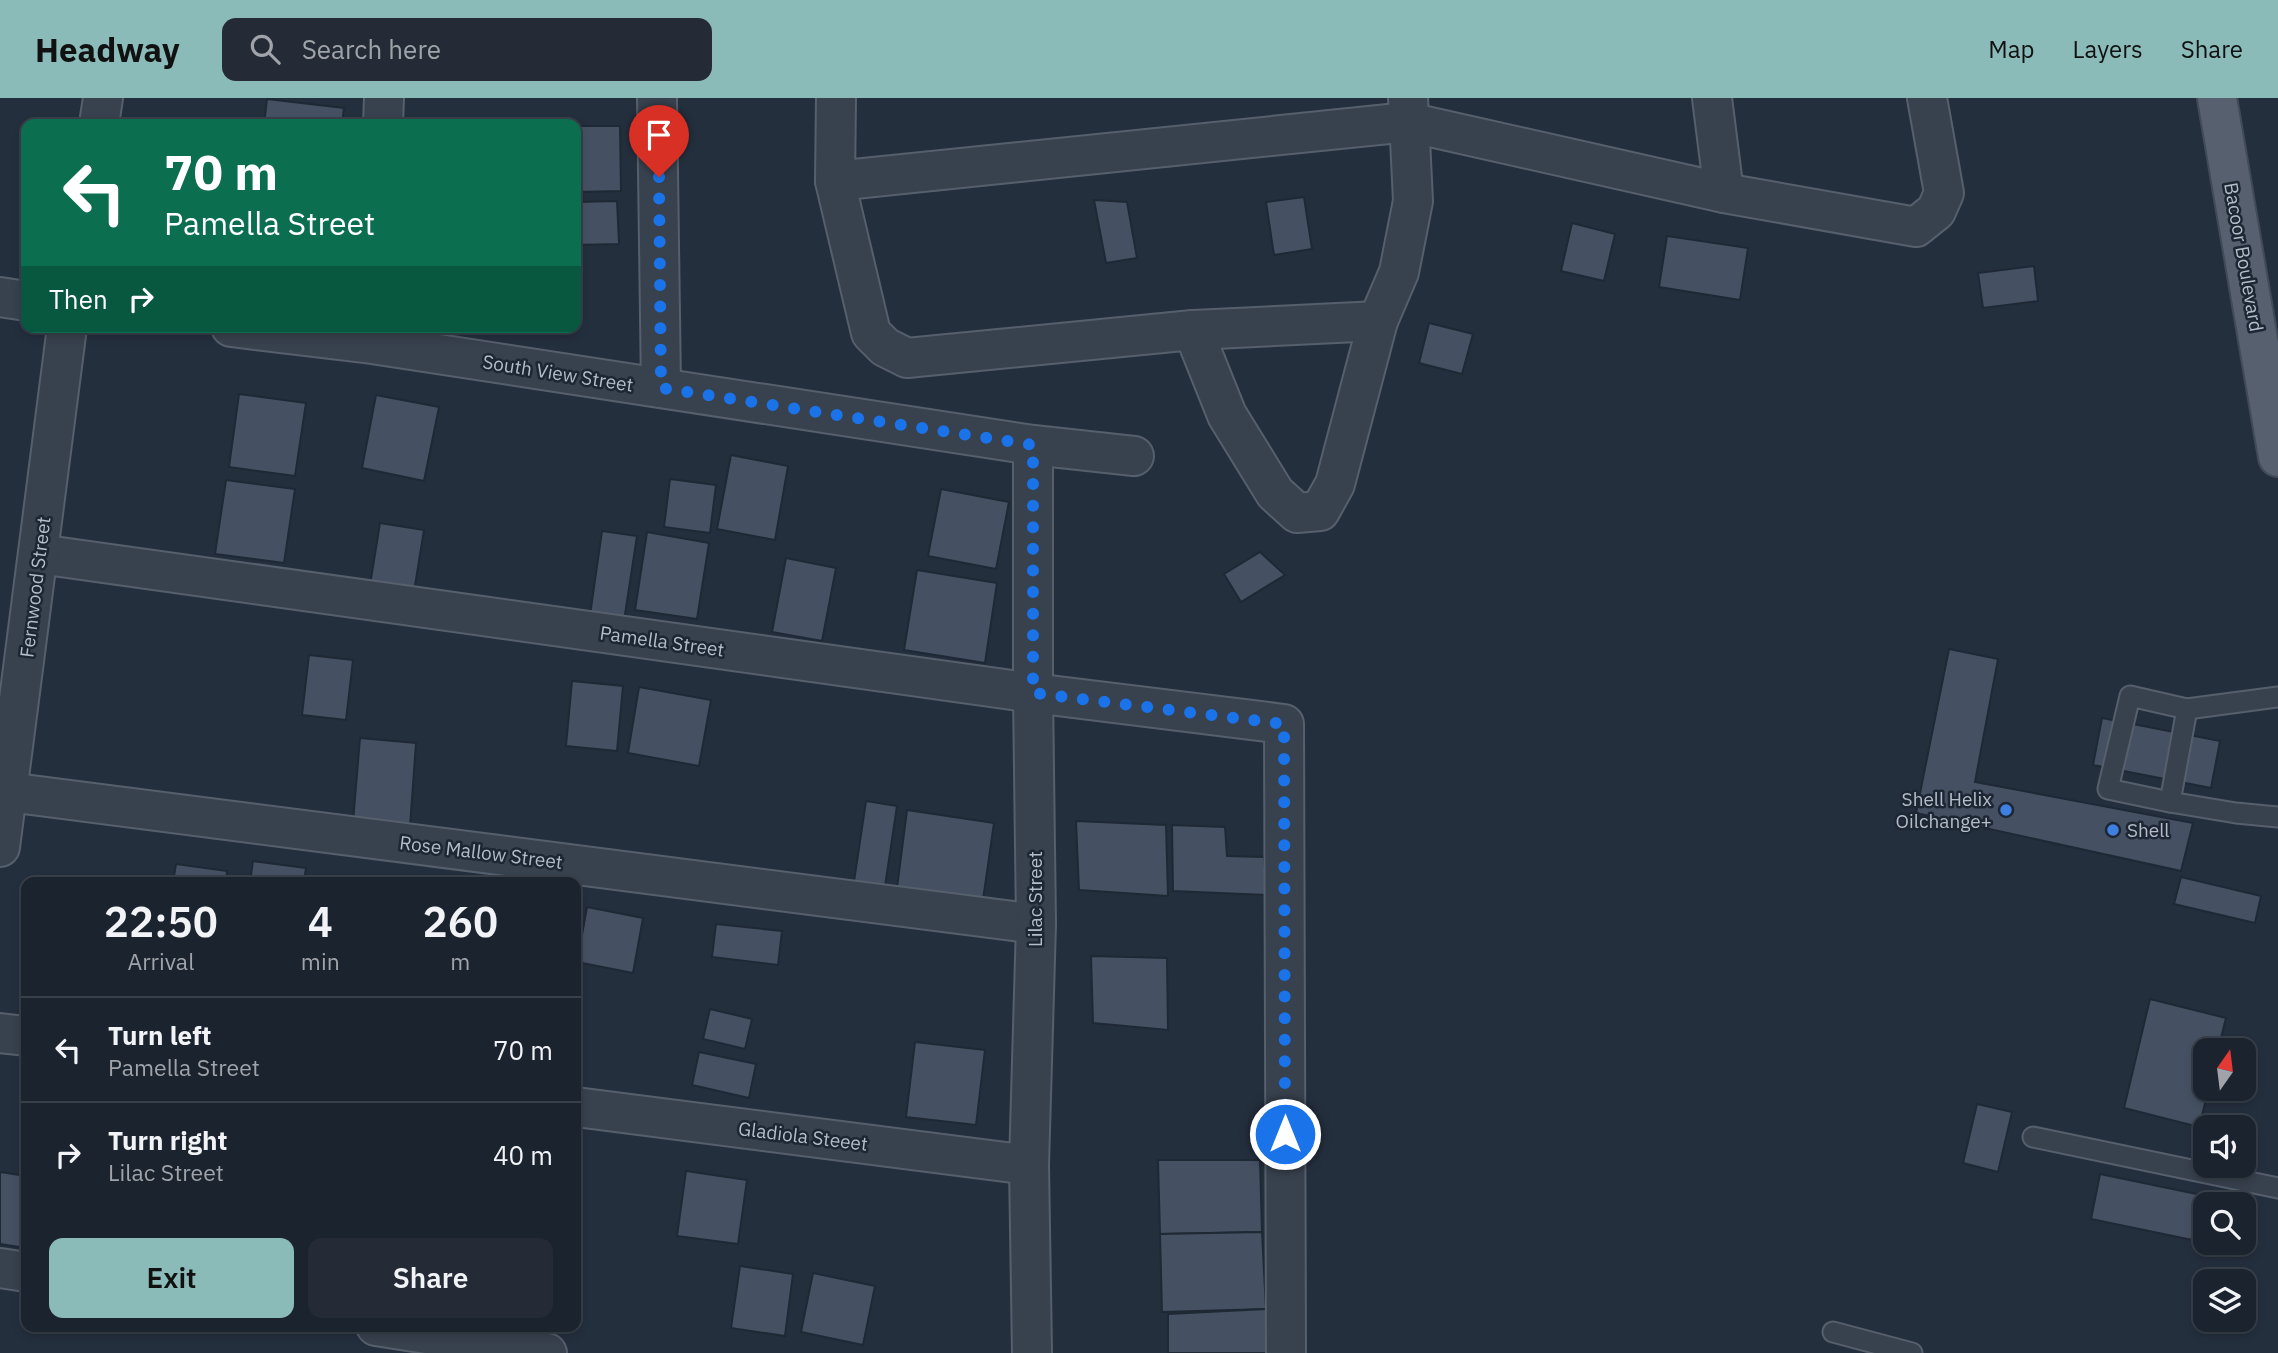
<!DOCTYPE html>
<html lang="en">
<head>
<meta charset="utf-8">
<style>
  :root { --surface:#1b232e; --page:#242b36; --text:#f1f3f6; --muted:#a0a4aa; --line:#39404a; --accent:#8bbbb9 }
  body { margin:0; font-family:"IBM Plex Sans",sans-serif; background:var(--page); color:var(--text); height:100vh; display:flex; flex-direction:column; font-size:26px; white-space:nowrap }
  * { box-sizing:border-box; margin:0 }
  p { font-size:23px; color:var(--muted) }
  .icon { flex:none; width:38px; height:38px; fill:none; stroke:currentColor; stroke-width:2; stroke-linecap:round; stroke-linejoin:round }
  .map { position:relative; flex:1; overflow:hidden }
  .drawer { position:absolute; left:21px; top:779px; width:560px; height:455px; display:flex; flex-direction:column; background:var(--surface); border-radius:14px; box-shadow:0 4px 10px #0003,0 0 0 2px var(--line) }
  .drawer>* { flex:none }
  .top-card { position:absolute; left:21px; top:21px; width:560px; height:214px; border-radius:14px; box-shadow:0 4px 10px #0003,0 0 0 2px var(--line); background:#0b6e4f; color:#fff; overflow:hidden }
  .needle { width:46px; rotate:14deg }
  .controls { position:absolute; left:2193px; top:940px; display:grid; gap:14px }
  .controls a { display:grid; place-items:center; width:63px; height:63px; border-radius:14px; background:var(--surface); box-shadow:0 4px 10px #0003,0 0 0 2px var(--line); font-size:35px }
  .pin { position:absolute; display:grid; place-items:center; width:60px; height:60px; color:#fff; margin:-72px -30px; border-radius:50% 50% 50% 0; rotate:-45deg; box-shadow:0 0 7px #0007 }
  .pin .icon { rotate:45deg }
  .me { position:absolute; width:77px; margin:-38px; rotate:0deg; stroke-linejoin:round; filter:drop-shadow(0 0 5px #0008) }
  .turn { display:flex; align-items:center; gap:24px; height:147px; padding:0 28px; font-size:32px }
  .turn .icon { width:91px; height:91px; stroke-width:2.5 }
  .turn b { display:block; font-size:49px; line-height:60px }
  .then { display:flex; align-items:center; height:66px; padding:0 28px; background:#0003; gap:14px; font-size:26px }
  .eta { display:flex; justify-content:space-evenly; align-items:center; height:119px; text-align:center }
  .eta b { font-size:42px; font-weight:600; line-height:49px }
  .button { display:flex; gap:14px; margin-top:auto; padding:14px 28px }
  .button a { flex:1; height:80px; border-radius:14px; background:var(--accent); color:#111; font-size:28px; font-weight:600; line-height:80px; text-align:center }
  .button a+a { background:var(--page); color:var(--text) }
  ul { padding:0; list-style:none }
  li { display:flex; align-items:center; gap:21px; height:105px; padding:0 28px; border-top:2px solid var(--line) }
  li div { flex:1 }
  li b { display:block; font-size:26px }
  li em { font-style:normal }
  header { display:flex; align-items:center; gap:42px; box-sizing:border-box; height:98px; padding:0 35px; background:var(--accent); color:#111 }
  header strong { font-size:33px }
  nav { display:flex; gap:38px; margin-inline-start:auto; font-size:24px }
  .search { width:490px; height:63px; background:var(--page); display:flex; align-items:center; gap:18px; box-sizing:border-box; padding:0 24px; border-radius:14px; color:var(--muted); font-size:26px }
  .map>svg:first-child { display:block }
</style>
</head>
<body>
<header>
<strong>Headway</strong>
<div class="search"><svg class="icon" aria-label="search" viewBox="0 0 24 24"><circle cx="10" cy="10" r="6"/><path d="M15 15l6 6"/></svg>Search here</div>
<nav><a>Map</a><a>Layers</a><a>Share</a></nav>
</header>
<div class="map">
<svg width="2278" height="1255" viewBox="0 0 2278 1255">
  <rect width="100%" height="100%" fill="#242f3e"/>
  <g fill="#455162" stroke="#1f2835" stroke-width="2">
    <polygon points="267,1 344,10 342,26 264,26"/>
    <polygon points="576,28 620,28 621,93 576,94"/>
    <polygon points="1304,99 1312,151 1274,157 1266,104"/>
    <polygon points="1094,102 1127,104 1137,160 1106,165"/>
    <polygon points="617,103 619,146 576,147 576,104"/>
    <polygon points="1572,125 1615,136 1604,183 1561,173"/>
    <polygon points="1667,138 1748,150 1740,202 1659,189"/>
    <polygon points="2034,168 2038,203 1983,210 1978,175"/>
    <polygon points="1429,225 1473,236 1462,276 1419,265"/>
    <polygon points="239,296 306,305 295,378 229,369"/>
    <polygon points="376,297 439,309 424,383 362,370"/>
    <polygon points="731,357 788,368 775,442 717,431"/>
    <polygon points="670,381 716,387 710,435 664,429"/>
    <polygon points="226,382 295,391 284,465 215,456"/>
    <polygon points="941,391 1009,404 996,471 928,458"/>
    <polygon points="380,425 424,432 414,494 370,487"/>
    <polygon points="602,433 637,438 624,523 590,517"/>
    <polygon points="647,434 709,445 697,521 635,512"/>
    <polygon points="1260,454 1285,477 1241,504 1224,476"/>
    <polygon points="786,460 836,470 822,543 772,534"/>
    <polygon points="917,472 997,485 985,565 904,552"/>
    <polygon points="1949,551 1998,561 1975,684 2193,725 2181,773 1916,715"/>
    <polygon points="309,557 353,562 346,622 302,617"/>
    <polygon points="572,583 623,588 617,653 566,648"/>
    <polygon points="639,589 711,602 699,668 628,655"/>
    <polygon points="2102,620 2220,643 2211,690 2093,667"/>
    <polygon points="360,640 416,645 410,729 353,724"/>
    <polygon points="866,703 897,708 884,795 853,790"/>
    <polygon points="907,712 994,725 983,802 897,790"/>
    <polygon points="1076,723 1166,727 1168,798 1079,792"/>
    <polygon points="1172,727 1225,729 1227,758 1264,759 1267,797 1173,793"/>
    <polygon points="253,763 306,770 304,784 250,784"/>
    <polygon points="176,766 227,773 226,784 173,784"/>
    <polygon points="2181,779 2261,798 2255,825 2174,806"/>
    <polygon points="587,809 643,820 633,875 577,864"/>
    <polygon points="716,826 782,833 778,867 712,859"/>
    <polygon points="1091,858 1167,860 1168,932 1093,925"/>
    <polygon points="2150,901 2226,920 2218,952 2205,952 2205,990 2209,990 2199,1029 2124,1010"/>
    <polygon points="710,911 752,921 745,951 703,941"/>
    <polygon points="915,944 985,952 976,1027 906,1019"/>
    <polygon points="699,954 756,966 749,1000 692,987"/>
    <polygon points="1977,1006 2012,1014 1998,1074 1963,1065"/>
    <polygon points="1158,1062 1260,1062 1262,1134 1160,1136"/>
    <polygon points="686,1073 747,1082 738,1146 677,1138"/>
    <polygon points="0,1074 26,1078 26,1150 0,1146"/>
    <polygon points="2100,1076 2211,1099 2209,1106 2205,1106 2205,1127 2202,1144 2091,1121"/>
    <polygon points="1262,1134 1266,1211 1162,1214 1160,1136"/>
    <polygon points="740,1168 793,1176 785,1238 731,1230"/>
    <polygon points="813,1175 875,1188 863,1247 801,1234"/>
    <polygon points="1266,1211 1267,1255 1168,1255 1168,1216"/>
  </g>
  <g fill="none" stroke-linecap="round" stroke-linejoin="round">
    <defs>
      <g id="service">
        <polyline points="2187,611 2170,704 2236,715 2278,719"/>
        <polyline points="2170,704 2108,691 2130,598 2187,611 2278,599"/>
        <polyline points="2033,1039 2278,1090"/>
        <polyline points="1833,1234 1912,1255"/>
      </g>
      <g id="minor">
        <polyline points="657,0 661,290"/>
        <polyline points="836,0 835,83 871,235 885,249 907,260 1193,232 1378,223"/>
        <polyline points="1712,0 1724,95"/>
        <polyline points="99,26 103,0"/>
        <polyline points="383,26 384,0"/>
        <polyline points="835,83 1408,24 1724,95 1916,129 1936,113 1944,95 1927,0"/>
        <polyline points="0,199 26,203"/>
        <polyline points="231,229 372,246 1033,347 1134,358"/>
        <polyline points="1193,232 1227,317 1275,395 1297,415 1320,413 1335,386 1378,223 1399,174 1413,103 1408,0"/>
        <polyline points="39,456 1033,595 1284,626 1286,1255"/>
        <polyline points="8,694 1036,826"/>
        <polyline points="0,749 67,229"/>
        <polyline points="0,935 26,938"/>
        <polyline points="576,1009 1029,1067"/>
        <polyline points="0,1170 26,1174"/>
        <polyline points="376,1228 547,1255"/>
        <polyline points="1032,1255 1029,1067 1036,826 1033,595 1033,347"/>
      </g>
      <polyline id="primary" points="2217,0 2278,359"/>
    </defs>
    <use href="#service" stroke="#565f6c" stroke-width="23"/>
    <use href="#minor" stroke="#565f6c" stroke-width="42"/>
    <use href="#primary" stroke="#414a57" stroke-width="42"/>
    <use href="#service" stroke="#38414e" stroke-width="19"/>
    <use href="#minor" stroke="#38414e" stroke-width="38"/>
    <use href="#primary" stroke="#56606e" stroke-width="38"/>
  </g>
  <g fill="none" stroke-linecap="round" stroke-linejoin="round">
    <polyline stroke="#1a73e8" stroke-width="12" stroke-dasharray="0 21.6" points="659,79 661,290 1033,347 1033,595 1284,626 1285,1036"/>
  </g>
  <g fill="#3f7fe0" stroke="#1d2633" stroke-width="2.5">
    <circle cx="2006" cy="712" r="7"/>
    <circle cx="2113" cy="732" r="7"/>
  </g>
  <g text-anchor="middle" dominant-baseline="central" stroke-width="5" stroke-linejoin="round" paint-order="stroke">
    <g font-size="19" fill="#b4bcc9" stroke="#1d2633">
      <text transform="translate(2244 159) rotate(80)">Bacoor Boulevard</text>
      <text transform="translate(558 275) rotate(9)">South View Street</text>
      <text transform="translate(35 489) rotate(-83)">Fernwood Street</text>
      <text transform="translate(662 543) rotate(8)">Pamella Street</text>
      <text transform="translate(481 754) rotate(7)">Rose Mallow Street</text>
      <text transform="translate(1035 801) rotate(-90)">Lilac Street</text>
      <text transform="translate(803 1038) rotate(7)">Gladiola Steeet</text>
    </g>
    <g font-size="19" fill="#b4bcc9" stroke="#1d2633" text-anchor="end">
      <text x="1992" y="701">Shell Helix<tspan x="1992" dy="22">Oilchange+</tspan></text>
      <text x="2127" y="732" text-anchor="start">Shell</text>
    </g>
  </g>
</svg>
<div class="controls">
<a><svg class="needle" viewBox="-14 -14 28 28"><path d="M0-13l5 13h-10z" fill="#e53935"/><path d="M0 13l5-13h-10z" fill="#a0a4aa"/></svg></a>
<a><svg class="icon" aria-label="sound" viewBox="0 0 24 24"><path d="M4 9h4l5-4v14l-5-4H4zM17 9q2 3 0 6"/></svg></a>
<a><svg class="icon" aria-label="search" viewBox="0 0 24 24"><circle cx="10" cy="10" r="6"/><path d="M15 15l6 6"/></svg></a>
<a><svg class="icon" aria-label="layers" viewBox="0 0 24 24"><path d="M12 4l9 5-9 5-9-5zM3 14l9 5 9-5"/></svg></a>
</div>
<div class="pin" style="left:659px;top:79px;background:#d93025"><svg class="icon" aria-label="arrive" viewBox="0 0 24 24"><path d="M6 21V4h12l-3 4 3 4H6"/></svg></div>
<svg class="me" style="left:1285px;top:1036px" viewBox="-20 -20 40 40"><circle r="17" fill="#1a73e8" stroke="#fff" stroke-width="3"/><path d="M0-11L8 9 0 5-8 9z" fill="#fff"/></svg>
<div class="top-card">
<div class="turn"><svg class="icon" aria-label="left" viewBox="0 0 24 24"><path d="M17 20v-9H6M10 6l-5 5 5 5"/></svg><div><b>70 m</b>Pamella Street</div></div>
<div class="then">Then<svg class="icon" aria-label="right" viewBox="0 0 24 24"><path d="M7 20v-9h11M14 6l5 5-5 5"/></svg></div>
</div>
<section class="drawer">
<div class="eta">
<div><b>22:50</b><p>Arrival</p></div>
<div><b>4</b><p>min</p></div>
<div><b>260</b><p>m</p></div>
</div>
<ul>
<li><svg class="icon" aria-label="left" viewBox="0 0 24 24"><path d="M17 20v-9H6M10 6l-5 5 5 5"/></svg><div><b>Turn left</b><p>Pamella Street</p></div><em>70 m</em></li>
<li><svg class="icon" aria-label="right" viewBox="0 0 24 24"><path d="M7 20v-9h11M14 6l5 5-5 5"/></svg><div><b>Turn right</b><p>Lilac Street</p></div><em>40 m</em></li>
</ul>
<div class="button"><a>Exit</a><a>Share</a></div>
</section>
</div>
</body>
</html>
